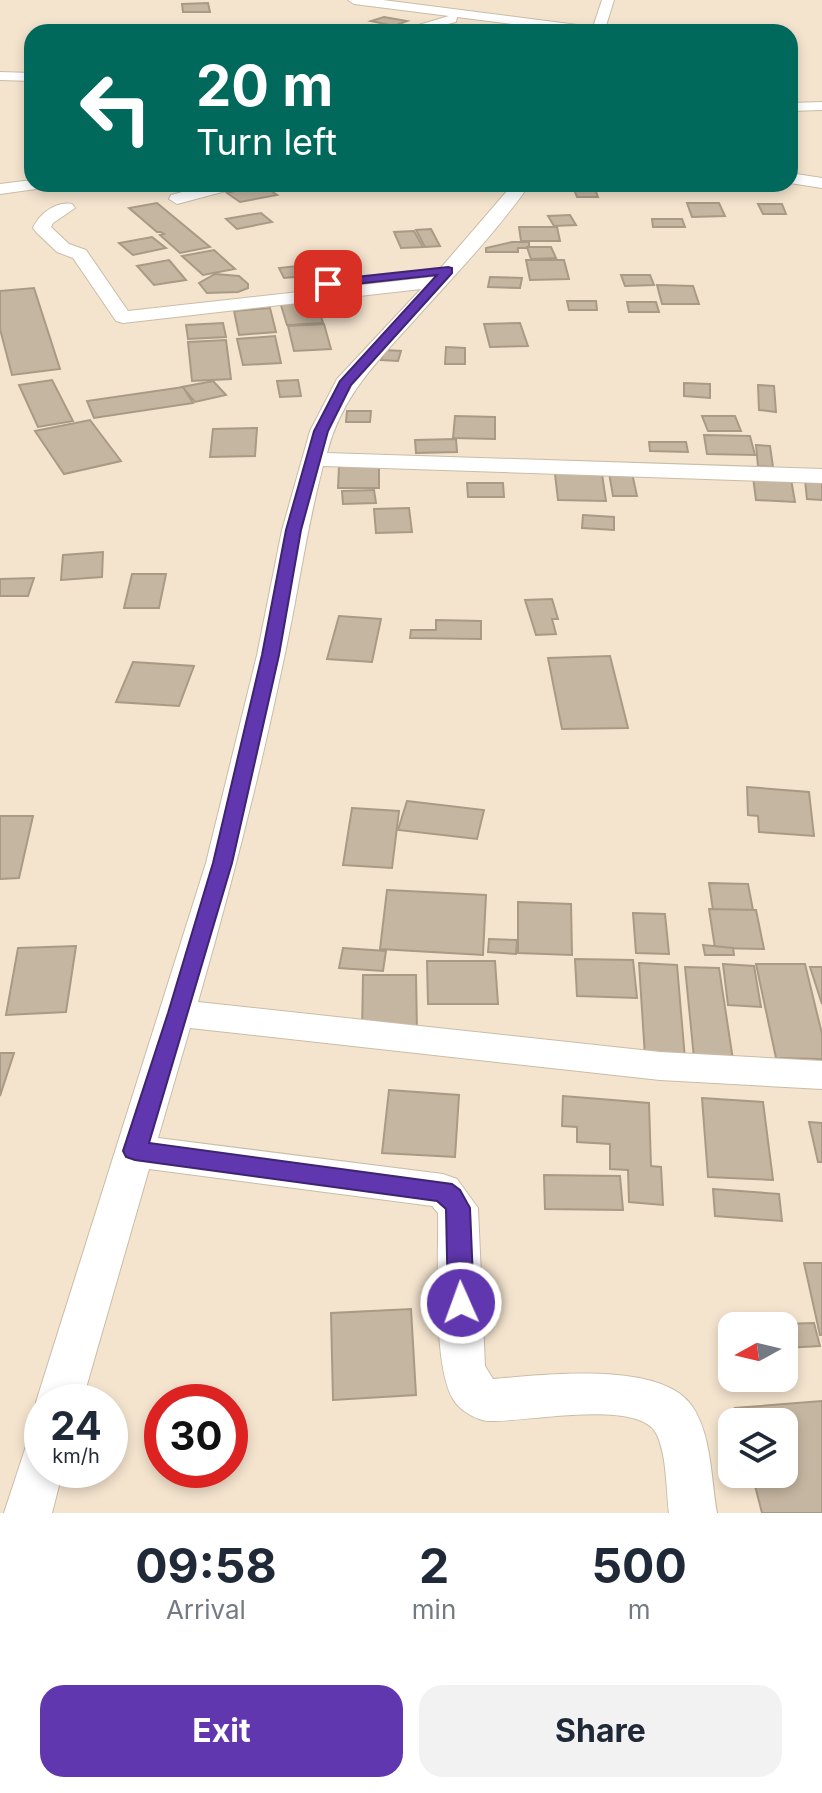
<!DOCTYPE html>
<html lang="en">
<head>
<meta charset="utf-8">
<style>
  :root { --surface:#fff; --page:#f2f2f3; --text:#1f2937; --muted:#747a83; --accent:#6037ae }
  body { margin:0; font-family:Inter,sans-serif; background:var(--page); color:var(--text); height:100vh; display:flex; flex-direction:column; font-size:30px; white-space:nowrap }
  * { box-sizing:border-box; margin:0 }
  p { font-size:26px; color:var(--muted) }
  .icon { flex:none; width:44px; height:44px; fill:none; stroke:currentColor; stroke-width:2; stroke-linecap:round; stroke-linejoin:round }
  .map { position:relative; height:1513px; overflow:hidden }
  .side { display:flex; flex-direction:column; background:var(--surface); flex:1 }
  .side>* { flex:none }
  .top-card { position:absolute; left:24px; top:24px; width:774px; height:168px; border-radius:24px; box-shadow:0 4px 12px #0003; background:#00695c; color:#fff; overflow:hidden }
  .needle { width:52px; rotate:262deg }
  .controls { position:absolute; left:718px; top:1312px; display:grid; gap:16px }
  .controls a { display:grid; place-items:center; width:80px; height:80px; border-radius:16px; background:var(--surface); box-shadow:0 4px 12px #0003; font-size:40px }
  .speed { position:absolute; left:24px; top:1384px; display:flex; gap:16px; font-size:40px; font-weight:700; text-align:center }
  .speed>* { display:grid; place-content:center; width:104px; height:104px; border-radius:50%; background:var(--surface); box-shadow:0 4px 12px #0003; line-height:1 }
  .speed small { font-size:20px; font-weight:400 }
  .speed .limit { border:12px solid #d22; background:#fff; color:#111 }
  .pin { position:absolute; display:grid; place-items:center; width:68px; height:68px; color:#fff; margin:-34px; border-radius:16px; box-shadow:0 4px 12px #0006 }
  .me { position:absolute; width:88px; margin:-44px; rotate:358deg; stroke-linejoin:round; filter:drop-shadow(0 0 6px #0008) }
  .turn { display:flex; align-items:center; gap:28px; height:168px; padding:0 40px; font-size:36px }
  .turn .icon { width:104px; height:104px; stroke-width:2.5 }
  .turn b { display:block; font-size:56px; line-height:68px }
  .eta { display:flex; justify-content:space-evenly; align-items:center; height:136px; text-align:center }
  .eta b { font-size:48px; font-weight:700; line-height:56px }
  .button { display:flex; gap:16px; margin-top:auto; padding:16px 40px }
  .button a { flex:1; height:92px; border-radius:24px; background:var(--accent); color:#fff; font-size:32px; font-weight:700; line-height:92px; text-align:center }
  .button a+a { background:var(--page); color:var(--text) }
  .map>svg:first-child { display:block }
</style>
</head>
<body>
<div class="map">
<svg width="822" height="1513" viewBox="0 0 822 1513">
  <rect width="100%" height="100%" fill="#f4e4ce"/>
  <g fill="#c5b6a1" stroke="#a89a85" stroke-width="2">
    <polygon points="208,3 210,12 183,12 182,4"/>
    <polygon points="384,17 407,21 394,26 371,21"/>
    <polygon points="484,25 498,30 456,30"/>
    <polygon points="572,184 593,184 598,197 577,197"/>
    <polygon points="255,186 264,186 277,195 240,202 227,193"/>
    <polygon points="157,203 210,247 180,253 160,235 164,234 161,232 157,232 129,208"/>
    <polygon points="687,203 719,203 725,216 692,217"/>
    <polygon points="758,204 782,204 786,214 763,214"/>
    <polygon points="261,213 272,222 237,229 226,219"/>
    <polygon points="570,215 576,225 554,226 548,216"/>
    <polygon points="652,219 682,219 685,227 653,227"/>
    <polygon points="519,227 557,227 560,241 521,241"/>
    <polygon points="431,229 440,246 425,247 416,230"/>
    <polygon points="414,231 423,247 401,248 394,232"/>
    <polygon points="152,237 166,248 133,255 119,243"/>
    <polygon points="512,242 529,242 529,248 518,248 518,252 486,252 486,248"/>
    <polygon points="527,247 551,247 556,258 531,259"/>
    <polygon points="214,250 235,269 203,275 182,256"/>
    <polygon points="169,260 186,280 154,285 137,266"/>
    <polygon points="526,260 564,260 569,279 530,280"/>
    <polygon points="315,264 321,275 284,278 279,268"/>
    <polygon points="215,274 239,276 248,284 248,288 238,292 207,293 199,283"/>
    <polygon points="621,275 650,275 654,285 625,286"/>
    <polygon points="490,277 522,278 520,288 488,287"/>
    <polygon points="657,285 693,286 699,304 662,304"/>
    <polygon points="34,288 60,369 12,375 0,329 0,291"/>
    <polygon points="316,299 323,323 287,325 280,302"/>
    <polygon points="567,301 596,301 597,310 569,310"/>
    <polygon points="627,302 656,302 659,312 629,312"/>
    <polygon points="270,308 276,332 239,335 234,311"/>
    <polygon points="223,323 226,337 188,339 186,325"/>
    <polygon points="520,323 528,346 490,347 484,324"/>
    <polygon points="324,324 331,349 294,351 288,326"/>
    <polygon points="275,336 281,363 243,365 237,339"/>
    <polygon points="226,340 231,379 192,381 188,342"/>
    <polygon points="446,347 465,348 465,364 445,364"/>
    <polygon points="385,350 401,351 398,361 381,360"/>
    <polygon points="52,380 73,421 38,427 19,385"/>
    <polygon points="298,380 301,396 280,397 277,381"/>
    <polygon points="213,381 226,395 195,402 182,387"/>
    <polygon points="684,383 710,384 710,398 684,396"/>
    <polygon points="758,385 774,386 776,412 759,410"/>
    <polygon points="183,387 193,403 94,418 87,401"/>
    <polygon points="347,411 371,411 370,422 346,422"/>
    <polygon points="455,416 495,417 495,439 453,438"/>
    <polygon points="702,416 735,416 741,431 708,431"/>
    <polygon points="90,420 121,461 64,474 35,431"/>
    <polygon points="257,428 255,456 210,457 213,429"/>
    <polygon points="704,435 750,436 755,455 707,454"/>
    <polygon points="456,439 457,452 416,453 415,440"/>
    <polygon points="649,442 686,442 688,452 650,451"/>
    <polygon points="756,445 770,446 773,467 758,466"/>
    <polygon points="339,466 379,466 379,488 338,488"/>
    <polygon points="609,473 632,473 637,496 613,496"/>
    <polygon points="555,474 602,474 606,501 558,500"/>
    <polygon points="753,477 791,479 795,502 756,500"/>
    <polygon points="805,480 822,481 822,500 807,499"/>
    <polygon points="467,483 503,483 504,497 468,497"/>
    <polygon points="374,490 376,503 343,504 342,491"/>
    <polygon points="409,508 412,532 376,533 374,509"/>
    <polygon points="583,515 614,517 614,530 582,528"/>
    <polygon points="103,552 102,577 61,580 63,555"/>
    <polygon points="132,574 166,574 159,608 124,608"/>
    <polygon points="34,578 28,596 0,596 0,579"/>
    <polygon points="552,599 558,619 552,619 556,634 536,635 525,600"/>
    <polygon points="339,616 381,619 372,662 327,659"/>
    <polygon points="436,620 481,621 481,639 410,638 411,630 436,630"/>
    <polygon points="610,656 628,728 562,729 548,658"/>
    <polygon points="133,662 194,666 179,706 116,702"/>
    <polygon points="747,787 809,792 814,836 759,832 758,816 748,815"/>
    <polygon points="407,801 484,810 477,839 398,830"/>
    <polygon points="352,808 399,811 392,868 343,865"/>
    <polygon points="0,816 33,816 19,878 0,879"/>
    <polygon points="709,883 748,884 753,910 713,910"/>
    <polygon points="387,890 486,895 483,955 380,949"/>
    <polygon points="518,902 571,904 572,955 518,953"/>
    <polygon points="709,909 756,910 764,949 715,948"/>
    <polygon points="633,913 665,914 669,954 636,953"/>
    <polygon points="489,939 517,940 516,954 488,952"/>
    <polygon points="703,945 733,948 734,955 705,955"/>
    <polygon points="76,946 66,1012 6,1015 18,948"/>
    <polygon points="343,948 386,951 383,971 339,968"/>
    <polygon points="575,959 633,960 637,998 577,996"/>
    <polygon points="427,961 495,961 498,1004 428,1004"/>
    <polygon points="639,963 677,965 685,1059 645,1057"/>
    <polygon points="723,964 754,966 761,1007 728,1005"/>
    <polygon points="756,964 805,964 822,1034 822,1059 776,1058"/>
    <polygon points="685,967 719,968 733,1060 694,1058"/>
    <polygon points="810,967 822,967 822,1004"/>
    <polygon points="363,975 416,975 417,1033 362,1033"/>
    <polygon points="0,1053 14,1053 0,1096"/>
    <polygon points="389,1090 459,1095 455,1157 382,1153"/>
    <polygon points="563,1096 649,1103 651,1166 661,1167 663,1205 629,1202 628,1170 610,1169 610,1144 577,1142 577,1127 562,1126"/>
    <polygon points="702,1098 763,1102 773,1180 708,1177"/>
    <polygon points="809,1122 822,1123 822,1162 818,1162"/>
    <polygon points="544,1175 620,1176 623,1210 545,1209"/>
    <polygon points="713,1189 779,1194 782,1221 715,1216"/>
    <polygon points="804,1263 822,1263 822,1335 820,1335"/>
    <polygon points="411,1309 416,1395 333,1400 331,1313"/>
    <polygon points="814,1323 820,1346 785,1348 784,1326 779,1324"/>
    <polygon points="822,1401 822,1513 762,1513 752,1474 784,1474 784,1422 739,1422 735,1408"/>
  </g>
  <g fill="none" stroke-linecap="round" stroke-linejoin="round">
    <defs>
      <g id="minor">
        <polygon points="348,0 383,0 593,27 602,0 614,0 604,32 575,32 457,17 456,22 416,32 395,32 449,16 354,4"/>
        <polygon points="0,72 32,73 32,81 0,80"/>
        <polygon points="822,102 822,110 790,111 790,103"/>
        <polygon points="790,173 822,178 822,188 790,183"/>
        <polygon points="32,180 32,184 44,184 36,189 0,194 0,184"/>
        <polygon points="212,184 239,184 237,188 177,204 169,199 171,195"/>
        <path d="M 513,184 L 530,184 C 497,231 457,273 418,316 C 379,360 342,394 327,453 L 822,469 L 822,483 L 323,466 C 306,530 298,594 284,658 C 260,774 231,888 198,1002 L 660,1052 L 822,1061 L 822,1089 L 660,1080 L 190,1028 L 158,1138 L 443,1174 L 457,1179 L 478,1208 L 485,1366 L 493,1379 C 542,1375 661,1360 692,1406 C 712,1435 711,1480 717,1513 L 669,1513 C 666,1489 667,1457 657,1435 C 641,1397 522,1423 488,1421 C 476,1420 459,1410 453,1399 C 432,1364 439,1258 438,1213 L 432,1206 L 149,1169 L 82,1402 L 42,1402 L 42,1414 L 36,1402 L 206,863 L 257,655 L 282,530 L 310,431 L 337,379 L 421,289 L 123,323 L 116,321 L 73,258 L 57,252 L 36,232 L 33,228 C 39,214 56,201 72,204 L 75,208 L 53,223 L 51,227 L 69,244 L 86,250 L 128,311 L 433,277 Z"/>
        <polygon points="42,1440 42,1470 63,1470 52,1513 4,1513 26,1446"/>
      </g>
    </defs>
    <use href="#minor" stroke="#cabca6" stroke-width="2"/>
    <use href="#minor" fill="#fff" fill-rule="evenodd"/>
  </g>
  <polygon fill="#6037ae" stroke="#3e2471" stroke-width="2" points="448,267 452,268 452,273 351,385 328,431 301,530 279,655 232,863 149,1143 452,1184 460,1190 470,1208 474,1303 470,1311 461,1315 452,1311 448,1303 446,1209 437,1201 135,1160 126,1157 123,1151 168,1013 213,863 262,655 286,530 314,431 340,381 437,275 328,287 322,284 328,280"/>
</svg>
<div class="controls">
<a><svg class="needle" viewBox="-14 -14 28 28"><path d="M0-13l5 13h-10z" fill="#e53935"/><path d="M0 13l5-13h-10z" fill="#747a83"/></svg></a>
<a><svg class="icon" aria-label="layers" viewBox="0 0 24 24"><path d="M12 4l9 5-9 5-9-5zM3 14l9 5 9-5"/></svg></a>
</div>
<div class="speed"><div>24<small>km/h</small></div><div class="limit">30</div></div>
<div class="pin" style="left:328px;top:284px;background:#d93025"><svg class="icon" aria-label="arrive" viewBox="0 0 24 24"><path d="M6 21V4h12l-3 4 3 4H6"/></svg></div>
<svg class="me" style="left:461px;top:1303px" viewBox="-20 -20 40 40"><circle r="17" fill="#6037ae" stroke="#fff" stroke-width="3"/><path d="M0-11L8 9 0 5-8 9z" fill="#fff"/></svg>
<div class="top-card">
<div class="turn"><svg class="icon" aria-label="left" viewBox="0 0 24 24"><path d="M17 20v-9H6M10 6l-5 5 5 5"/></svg><div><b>20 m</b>Turn left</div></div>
</div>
</div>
<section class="side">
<div class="eta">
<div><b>09:58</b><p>Arrival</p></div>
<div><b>2</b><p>min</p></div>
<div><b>500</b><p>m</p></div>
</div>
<div class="button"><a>Exit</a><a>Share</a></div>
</section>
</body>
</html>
